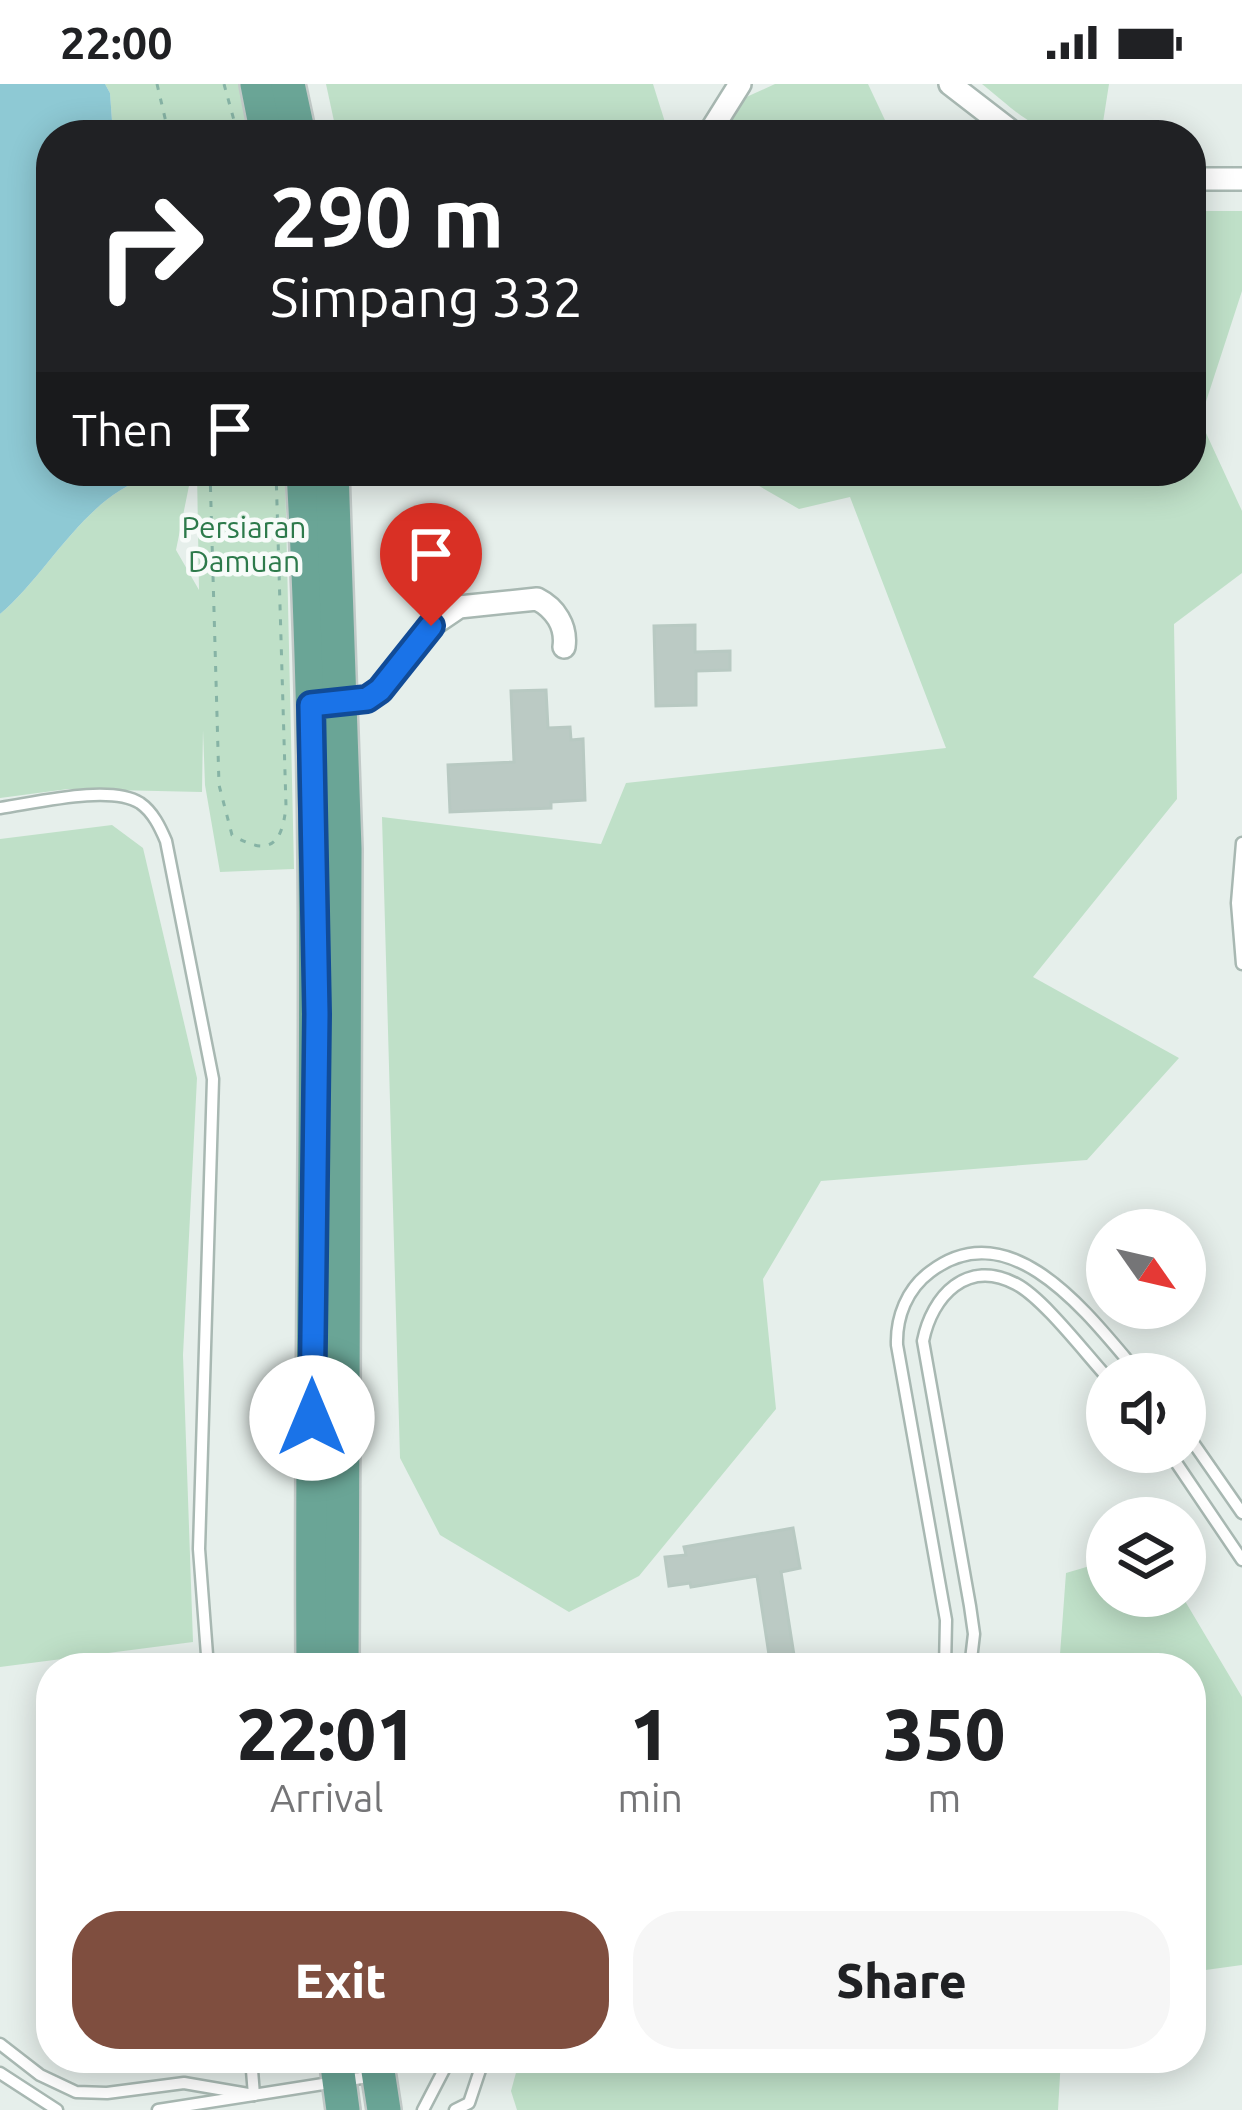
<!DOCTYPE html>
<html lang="en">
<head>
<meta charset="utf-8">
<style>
  :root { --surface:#fff; --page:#f6f6f6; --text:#202124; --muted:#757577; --accent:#7f4e3f }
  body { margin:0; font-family:Ubuntu,sans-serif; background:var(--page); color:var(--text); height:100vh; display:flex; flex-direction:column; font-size:45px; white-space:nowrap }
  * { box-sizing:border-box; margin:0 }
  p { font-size:39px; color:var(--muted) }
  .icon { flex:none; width:66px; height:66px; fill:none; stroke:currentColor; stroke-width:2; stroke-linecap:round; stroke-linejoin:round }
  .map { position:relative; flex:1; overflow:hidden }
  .details { position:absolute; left:36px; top:1569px; width:1170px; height:420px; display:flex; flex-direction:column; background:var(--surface); border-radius:48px; box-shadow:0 6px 30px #0003 }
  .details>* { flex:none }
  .hud { position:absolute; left:36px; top:36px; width:1170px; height:366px; border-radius:48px; box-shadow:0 6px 30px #0003; background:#202124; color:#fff; overflow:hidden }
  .needle { width:78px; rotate:124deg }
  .tools { position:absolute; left:1086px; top:1125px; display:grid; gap:24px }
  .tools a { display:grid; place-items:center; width:120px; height:120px; border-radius:50%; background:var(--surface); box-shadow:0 6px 30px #0003; font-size:60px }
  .pin { position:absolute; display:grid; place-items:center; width:102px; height:102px; color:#fff; margin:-123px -51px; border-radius:50% 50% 50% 0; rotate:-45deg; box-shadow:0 0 12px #0007 }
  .pin .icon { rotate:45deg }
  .me { position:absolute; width:132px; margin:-66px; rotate:0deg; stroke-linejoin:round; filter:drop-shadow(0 0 9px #0008) }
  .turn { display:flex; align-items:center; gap:42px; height:252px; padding:0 36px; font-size:54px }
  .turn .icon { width:156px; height:156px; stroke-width:2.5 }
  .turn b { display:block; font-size:84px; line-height:102px }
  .then { display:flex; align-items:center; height:114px; padding:0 36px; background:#0003; gap:24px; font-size:45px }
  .eta { display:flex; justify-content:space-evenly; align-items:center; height:204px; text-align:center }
  .eta b { font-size:72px; font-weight:800; line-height:84px }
  .button { display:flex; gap:24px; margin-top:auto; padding:24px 36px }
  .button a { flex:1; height:138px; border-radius:48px; background:var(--accent); color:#fff; font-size:48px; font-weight:800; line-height:138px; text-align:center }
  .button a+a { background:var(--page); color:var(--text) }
  .status { display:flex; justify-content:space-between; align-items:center; height:84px; padding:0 60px; background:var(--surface); direction:ltr }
  .status svg { height:33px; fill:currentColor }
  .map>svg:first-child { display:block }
</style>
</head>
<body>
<div class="status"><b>22:00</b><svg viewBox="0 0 49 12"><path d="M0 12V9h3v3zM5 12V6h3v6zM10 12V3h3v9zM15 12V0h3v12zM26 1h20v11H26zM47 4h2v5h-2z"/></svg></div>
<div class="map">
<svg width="1242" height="2026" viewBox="0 0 1242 2026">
  <rect width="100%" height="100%" fill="#e6efeb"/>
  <g fill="#bfe0c8">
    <polygon points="105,0 239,0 250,51 113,51 110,9"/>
    <polygon points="326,0 653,0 669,51 337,51"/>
    <polygon points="775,0 868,0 892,51 721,51 742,15"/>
    <path d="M 982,0 L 1109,0 L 1101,51 C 1036,51 1031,40 982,0 Z"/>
    <polygon points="1191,127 1242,127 1242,207 1200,336 1242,427 1242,489 1174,540 1177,715 1033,893 1179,974 1087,1076 821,1097 763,1195 776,1325 639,1492 569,1528 440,1451 400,1374 382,733 601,760 626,699 946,664 850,413 799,425 733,387 1191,387"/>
    <path d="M 149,387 L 192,387 L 176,466 L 199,506 L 197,387 L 285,387 L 294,785 L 220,788 L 205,701 L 203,646 L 202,708 L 68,705 L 0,714 L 0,530 C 47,491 86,411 148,394 Z"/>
    <polygon points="112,741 143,764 197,994 183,1271 193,1558 0,1583 0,755"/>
    <polygon points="1107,1477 1107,1512 1182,1512 1242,1613 1242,1881 1191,1888 1191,1584 1059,1584 1066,1489"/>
    <polygon points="520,1974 1061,1974 1058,2026 517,2026 511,2007"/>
  </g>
  <path fill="#8ec9d4" d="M 0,0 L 105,0 L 110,9 L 113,51 L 51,51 L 51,387 L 149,387 L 148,394 C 86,411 47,491 0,530 Z"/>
  <g fill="#bbcac4" stroke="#b8c9c2" stroke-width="3">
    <polygon points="695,541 695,568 730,567 730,586 696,587 696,621 656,622 654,542"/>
    <polygon points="546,606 548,644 570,643 571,656 583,655 585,716 551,718 551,724 450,728 448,681 514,678 511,607"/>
    <polygon points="793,1444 800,1484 781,1488 796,1584 771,1584 757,1492 691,1503 690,1499 669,1502 665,1473 686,1471 684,1463"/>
  </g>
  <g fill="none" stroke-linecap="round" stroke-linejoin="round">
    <defs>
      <g id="lane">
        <path d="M 0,724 C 35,719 110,700 140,719 C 153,728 160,743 166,757 L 213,995 L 199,1465 L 208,1584"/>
        <polyline points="1242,759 1237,819 1242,880"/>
        <polyline points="1185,1347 1242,1429"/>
        <polyline points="1169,1368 1242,1476"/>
        <path d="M 945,1584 L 946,1536 L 897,1261 C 896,1233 907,1205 930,1188 C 1012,1125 1091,1234 1139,1290"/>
        <path d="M 970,1584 L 974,1550 L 970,1522 L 923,1257 C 932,1212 967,1174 1016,1200 C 1043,1214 1085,1269 1107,1293"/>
        <polyline points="0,1960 40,1991 76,2008 107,2009 184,1999 254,2011"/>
        <polyline points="251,1974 254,2011"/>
        <polyline points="0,1989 57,2026"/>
        <polyline points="158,2026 374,1992"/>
        <polyline points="423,2026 450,1974"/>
        <polyline points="455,2026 469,2019 484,1974"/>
      </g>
      <g id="street">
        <polyline points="950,0 1016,51"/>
        <polyline points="708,51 740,0"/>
        <polyline points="1191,95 1242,95"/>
        <path d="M 332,619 L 367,615 L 380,606 L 431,542 L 459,523 L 537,515 C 555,524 567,542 564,563"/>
      </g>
      <g id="primary">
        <polyline points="257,0 267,51"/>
        <polyline points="288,0 299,51"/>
        <path d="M 303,387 C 326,786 310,1185 313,1584"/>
        <polyline points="332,387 345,765 342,1584"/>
        <polyline points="336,1974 343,2026"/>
        <polyline points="376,1974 384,2026"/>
      </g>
    </defs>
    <use href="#lane" stroke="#a8b8b2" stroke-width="15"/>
    <use href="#street" stroke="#a8b8b2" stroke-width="26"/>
    <use href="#primary" stroke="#c2cac8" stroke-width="38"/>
    <g stroke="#86b3a5" stroke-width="3" stroke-dasharray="6 9" stroke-linecap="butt">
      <polyline points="157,0 169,51"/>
      <polyline points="224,0 238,51"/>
      <path d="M 210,387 L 219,701 L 232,751 C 268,772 282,763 286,722 L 276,387"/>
    </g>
    <use href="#lane" stroke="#fff" stroke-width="10"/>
    <use href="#street" stroke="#fff" stroke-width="21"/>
    <use href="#primary" stroke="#6aa596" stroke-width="33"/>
  </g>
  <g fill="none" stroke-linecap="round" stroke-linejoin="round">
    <defs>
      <polyline id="route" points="312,1334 317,930 311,621 367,615 380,606 431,542"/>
    </defs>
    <use href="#route" stroke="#114b97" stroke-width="30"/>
    <use href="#route" stroke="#1a73e8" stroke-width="21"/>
  </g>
  <g text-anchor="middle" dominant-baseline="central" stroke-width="9" stroke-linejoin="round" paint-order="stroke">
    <g font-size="30" fill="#2d7a4b" stroke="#f7fbf9">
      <text x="244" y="443">Persiaran<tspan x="244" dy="34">Damuan</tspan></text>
    </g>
  </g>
</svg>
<div class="tools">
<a><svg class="needle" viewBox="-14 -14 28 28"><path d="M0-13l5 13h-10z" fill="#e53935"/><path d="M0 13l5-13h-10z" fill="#757577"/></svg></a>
<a><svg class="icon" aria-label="sound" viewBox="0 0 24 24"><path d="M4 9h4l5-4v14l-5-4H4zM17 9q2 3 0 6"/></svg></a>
<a><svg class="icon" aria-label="layers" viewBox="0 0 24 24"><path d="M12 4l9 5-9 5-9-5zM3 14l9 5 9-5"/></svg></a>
</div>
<div class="pin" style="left:431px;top:542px;background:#d93025"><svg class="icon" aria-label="arrive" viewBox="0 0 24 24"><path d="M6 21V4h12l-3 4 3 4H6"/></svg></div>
<svg class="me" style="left:312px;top:1334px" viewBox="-20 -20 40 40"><circle r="19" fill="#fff"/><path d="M0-13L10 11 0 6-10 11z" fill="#1a73e8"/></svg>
<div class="hud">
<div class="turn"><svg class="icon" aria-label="right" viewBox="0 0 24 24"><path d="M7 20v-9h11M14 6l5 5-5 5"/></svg><div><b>290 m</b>Simpang 332</div></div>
<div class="then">Then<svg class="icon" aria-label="arrive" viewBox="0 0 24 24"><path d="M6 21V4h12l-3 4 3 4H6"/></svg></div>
</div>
<section class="details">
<div class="eta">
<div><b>22:01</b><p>Arrival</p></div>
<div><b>1</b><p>min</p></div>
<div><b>350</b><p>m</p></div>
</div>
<div class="button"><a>Exit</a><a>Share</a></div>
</section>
</div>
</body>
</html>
